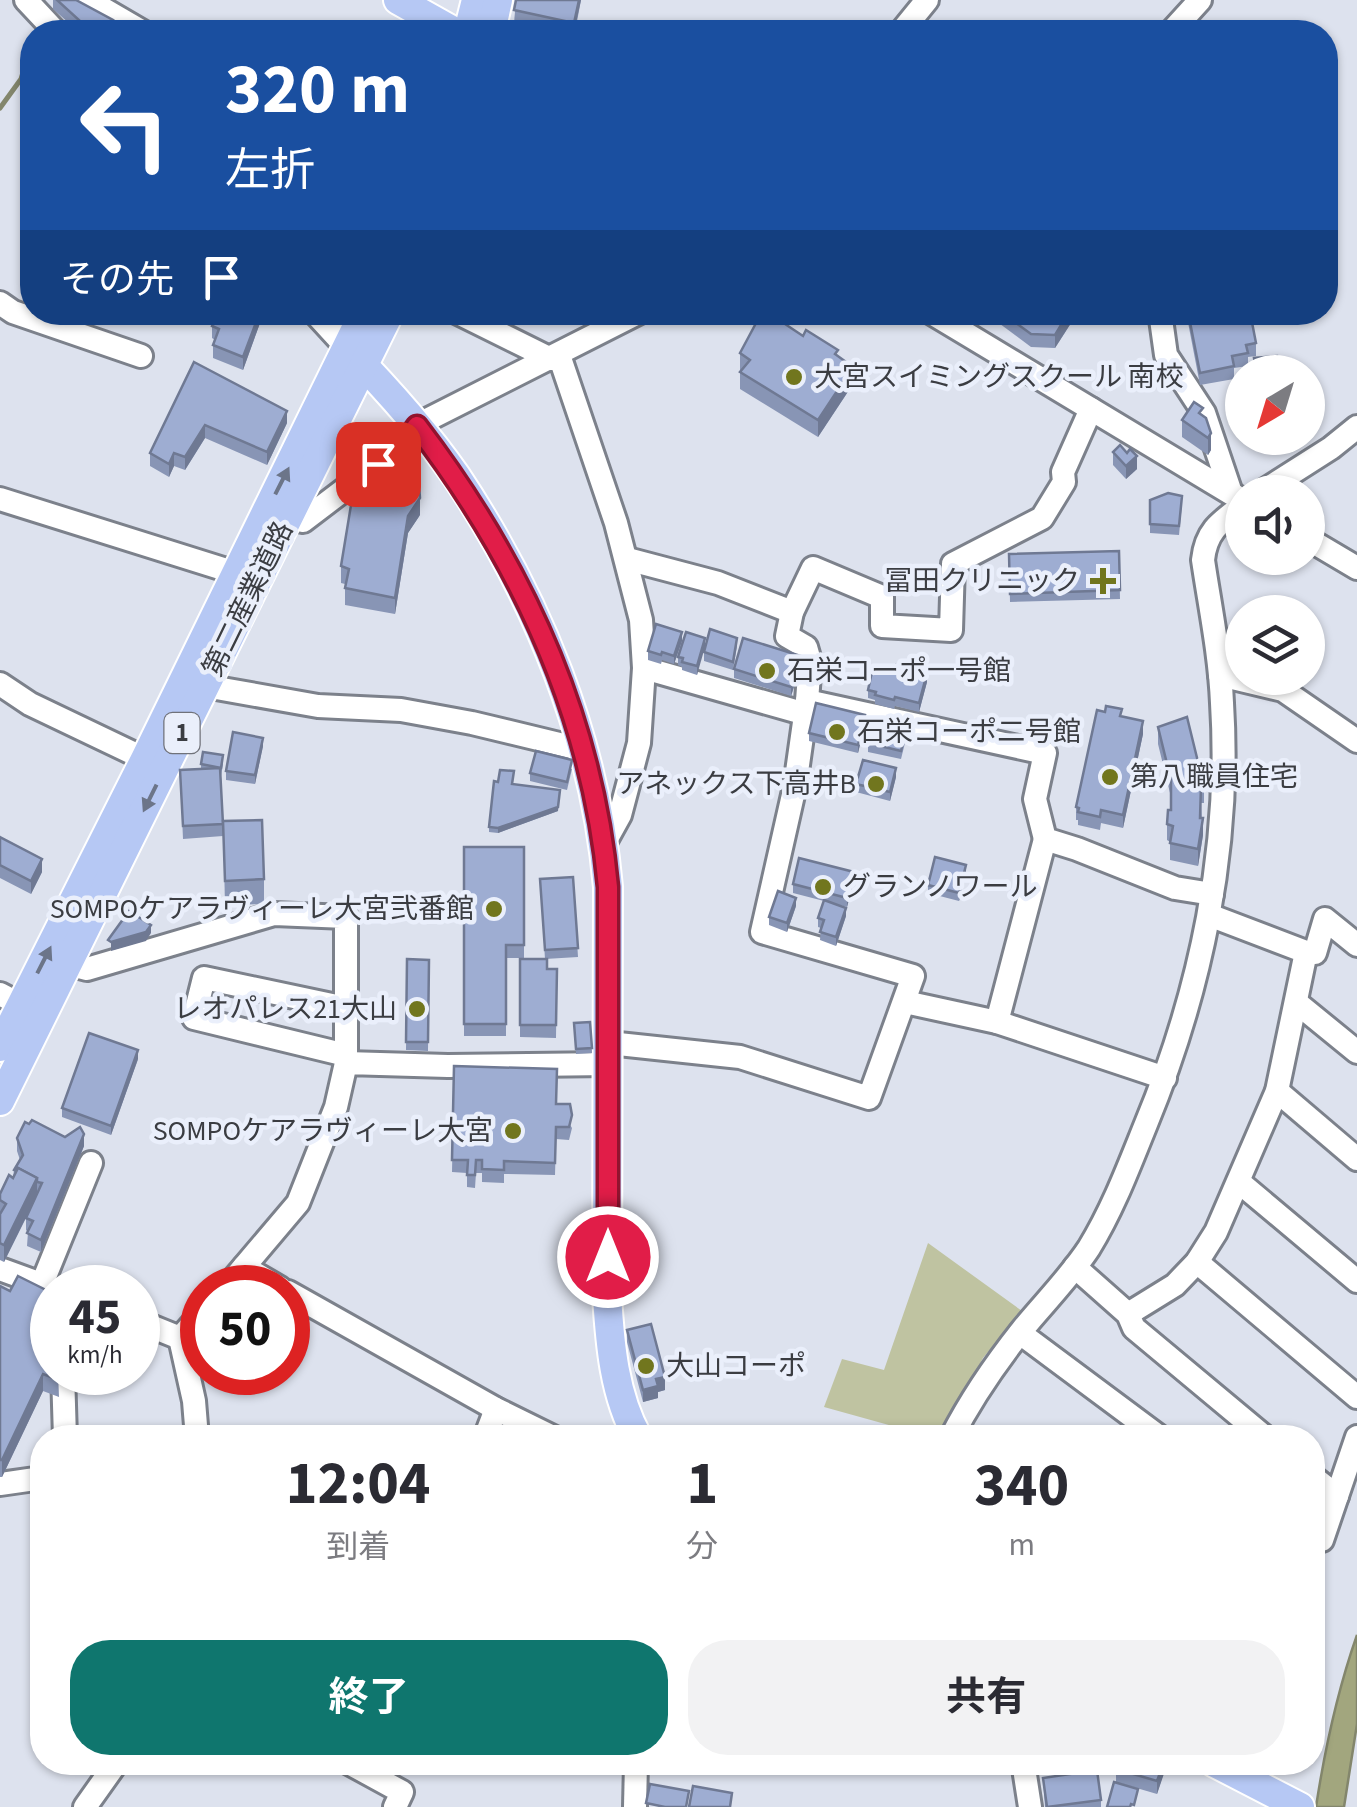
<!DOCTYPE html>
<html lang="ja">
<head>
<meta charset="utf-8">
<style>
  :root { --surface:#fff; --page:#f2f2f3; --text:#2b2b33; --muted:#7c7c81; --accent:#0f766e }
  body { margin:0; font-family:"Source Sans 3","Noto Sans JP",sans-serif; background:var(--page); color:var(--text); height:100vh; display:flex; flex-direction:column; font-size:38px; white-space:nowrap }
  * { box-sizing:border-box; margin:0 }
  p { font-size:32px; color:var(--muted) }
  .icon { flex:none; width:55px; height:55px; fill:none; stroke:currentColor; stroke-width:2; stroke-linecap:round; stroke-linejoin:round }
  .map { position:relative; flex:1; overflow:hidden }
  .drawer { position:absolute; left:30px; top:1425px; width:1295px; height:350px; display:flex; flex-direction:column; background:var(--surface); border-radius:40px; box-shadow:0 2px 8px #0004 }
  .drawer>* { flex:none }
  .hud { position:absolute; left:20px; top:20px; width:1318px; height:305px; border-radius:40px; box-shadow:0 2px 8px #0004; background:#1a4fa0; color:#fff; overflow:hidden }
  .needle { width:65px; rotate:218deg }
  .fabs { position:absolute; left:1225px; top:355px; display:grid; gap:20px }
  .fabs a { display:grid; place-items:center; width:100px; height:100px; border-radius:50%; background:var(--surface); box-shadow:0 2px 8px #0004; font-size:50px }
  .speed { position:absolute; left:30px; top:1265px; display:flex; gap:20px; font-size:50px; font-weight:700; text-align:center }
  .speed>* { display:grid; place-content:center; width:130px; height:130px; border-radius:50%; background:var(--surface); box-shadow:0 2px 8px #0004; line-height:1 }
  .speed small { font-size:25px; font-weight:400 }
  .speed .limit { border:15px solid #d22; background:#fff; color:#111 }
  .pin { position:absolute; display:grid; place-items:center; width:85px; height:85px; color:#fff; margin:-42px; border-radius:20px; box-shadow:0 5px 15px #0006 }
  .me { position:absolute; width:110px; margin:-55px; rotate:0deg; stroke-linejoin:round; filter:drop-shadow(0 0 8px #0008) }
  .turn { display:flex; align-items:center; gap:35px; height:210px; padding:0 40px; font-size:45px }
  .turn .icon { width:130px; height:130px; stroke-width:2.5 }
  .turn b { display:block; font-size:70px; line-height:85px }
  .then { display:flex; align-items:center; height:95px; padding:0 40px; background:#0003; gap:20px; font-size:38px }
  .eta { display:flex; justify-content:space-evenly; align-items:center; height:170px; text-align:center }
  .eta b { font-size:60px; font-weight:700; line-height:70px }
  .primary-button { display:flex; gap:20px; margin-top:auto; padding:20px 40px }
  .primary-button a { flex:1; height:115px; border-radius:40px; background:var(--accent); color:#fff; font-size:40px; font-weight:700; line-height:115px; text-align:center }
  .primary-button a+a { background:var(--page); color:var(--text) }
  .map>svg:first-child { display:block }
</style>
</head>
<body>
<div class="map">
<svg width="1357" height="1807" viewBox="0 0 1357 1807">
  <rect width="100%" height="100%" fill="#dde2ee"/>
  <polygon fill="#bfc3a1" points="928,1243 1022,1311 983,1358 941,1437 932,1437 824,1407 842,1359 884,1370"/>
  <path fill="#a2a67e" stroke="#83866c" stroke-width="2.5" d="M 1357,1635 L 1357,1724 L 1344,1807 L 1316,1807 C 1325,1748 1337,1692 1357,1635 Z"/>
  <g fill="none" stroke-linecap="round" stroke-linejoin="round">
    <polyline stroke="#83866c" stroke-width="5" points="0,108 21,79 32,44"/>
    <defs>
      <g id="minor">
        <polyline points="26,0 56,32"/>
        <polyline points="88,0 143,32"/>
        <polyline points="901,32 927,0"/>
        <polyline points="1171,32 1200,0"/>
        <polyline points="0,303 13,312 141,356"/>
        <polyline points="314,312 347,348"/>
        <polyline points="456,312 551,359"/>
        <polyline points="930,312 1242,500"/>
        <polyline points="1160,312 1166,355 1204,413 1231,493"/>
        <polyline points="559,355 616,523 641,620 644,668 639,743 620,815 604,844"/>
        <polyline points="1262,492 1331,448 1357,427"/>
        <polyline points="0,499 236,573"/>
        <polyline points="288,518 303,521 403,445 417,425 640,312"/>
        <polyline points="1308,539 1357,568"/>
        <polyline points="627,559 718,583 792,612"/>
        <polyline points="644,668 806,714"/>
        <polyline points="1220,675 1283,690 1357,741"/>
        <polyline points="0,684 30,704 145,759"/>
        <polyline points="205,686 318,706 401,710 472,723 584,750"/>
        <polyline points="807,701 810,661 806,647 787,636 792,612 813,568 882,597 882,626 951,630 953,564 1042,518 1064,482 1063,472 1091,409"/>
        <polyline points="1306,953 1315,953 1325,919 1357,945"/>
        <polyline points="68,964 87,969 274,914 346,917 346,1063"/>
        <polyline points="0,994 21,1005"/>
        <polyline points="905,1002 997,1022 1165,1078"/>
        <polyline points="1297,1003 1357,1052"/>
        <polyline points="346,1008 204,978 194,1018 346,1055"/>
        <polyline points="997,1022 1045,839"/>
        <polyline points="609,1043 740,1057 869,1098 913,976 762,932 795,786 807,701 1045,753 1035,799 1045,839 1077,849 1175,888 1212,894"/>
        <polyline points="1277,1091 1357,1159"/>
        <polyline points="1239,1182 1357,1281"/>
        <polyline points="1197,1262 1357,1397"/>
        <polyline points="244,1267 280,1288"/>
        <polyline points="1075,1267 1128,1314 1134,1328 1266,1438"/>
        <polyline points="0,1269 52,1288"/>
        <polyline points="42,1284 91,1163"/>
        <polyline points="226,1288 298,1203 336,1107 346,1063 448,1066 609,1064"/>
        <polyline points="288,1292 496,1409 555,1438"/>
        <polyline points="1128,1314 1175,1285 1197,1262 1216,1232 1277,1091 1306,952 1209,915"/>
        <polyline points="138,1321 180,1338"/>
        <polyline points="1020,1333 1161,1438"/>
        <polyline points="180,1338 194,1401 197,1438"/>
        <polyline points="180,1338 202,1313"/>
        <polyline points="63,1372 65,1438"/>
        <polyline points="485,1438 496,1409"/>
        <path d="M 951,1438 C 971,1399 995,1364 1022,1330 C 1044,1303 1070,1277 1089,1248 C 1113,1209 1129,1166 1146,1124 C 1201,991 1231,847 1222,703 C 1220,655 1210,607 1203,560 C 1206,531 1220,522 1242,506"/>
        <polyline points="1312,1476 1337,1496"/>
        <polyline points="0,1484 42,1478"/>
        <polyline points="1312,1532 1322,1540 1357,1437"/>
        <polyline points="347,1762 402,1792 395,1807"/>
        <polyline points="1023,1762 1030,1807"/>
        <polyline points="85,1807 117,1762"/>
        <polyline points="635,1807 636,1762"/>
      </g>
      <g id="major">
        <polyline points="398,0 455,32"/>
        <polyline points="468,32 476,0"/>
        <polyline points="491,32 498,0"/>
        <path d="M 347,348 C 386,388 424,430 456,476 C 538,599 595,739 608,887 L 607,1296 C 610,1344 614,1395 638,1438"/>
        <polyline points="0,1047 145,759 364,312"/>
        <polyline points="0,1101 390,312"/>
        <polyline points="1213,1762 1300,1807"/>
      </g>
    </defs>
    <use href="#minor" stroke="#7c818b" stroke-width="28"/>
    <use href="#major" stroke="#fff" stroke-width="32"/>
    <use href="#minor" stroke="#fff" stroke-width="22"/>
    <use href="#major" stroke="#b6c8f4" stroke-width="28"/>
  </g>
  <g fill="#8895b5">
    <polygon points="53,0 76,0 113,32 79,32 53,9"/>
    <polygon points="516,0 581,0 575,32 559,32 514,23"/>
    <polygon points="32,48 32,80 26,77 26,65"/>
    <polygon points="264,312 243,370 213,358 213,345 215,340 212,338 212,326"/>
    <polygon points="992,312 1071,312 1071,323 1055,348 1031,347 992,318"/>
    <polygon points="1186,312 1258,312 1258,319 1251,320 1256,343 1256,356 1248,357 1248,366 1234,368 1234,379 1200,385"/>
    <polygon points="740,353 838,356 853,384 818,437 740,389"/>
    <polygon points="194,362 287,423 267,465 205,438 185,470 174,466 169,477 150,466 150,453"/>
    <polygon points="1203,416 1211,450 1208,455 1182,437 1182,420"/>
    <polygon points="1113,452 1127,453 1137,469 1126,479 1113,465"/>
    <polygon points="1150,500 1182,504 1179,535 1150,533"/>
    <polygon points="420,515 408,533 395,614 345,605 345,584 341,583 341,566"/>
    <polygon points="1119,551 1120,599 1010,602 1009,554"/>
    <polygon points="705,638 697,675 682,670 682,667 678,665 678,657"/>
    <polygon points="682,641 674,664 662,660 661,664 648,660 648,651"/>
    <polygon points="737,646 733,670 704,661 704,652"/>
    <polygon points="801,665 791,696 734,678 734,669"/>
    <polygon points="927,682 919,712 895,706 894,709 875,704 875,700 868,698 868,690"/>
    <polygon points="1122,716 1143,734 1123,828 1101,823 1100,830 1078,825 1078,820 1076,820 1076,807"/>
    <polygon points="865,724 858,753 809,741 809,733"/>
    <polygon points="1158,727 1204,786 1204,803 1201,803 1203,835 1198,866 1170,860 1170,842 1167,840 1167,824 1171,810 1171,797 1158,744"/>
    <polygon points="907,735 901,759 868,752 868,743"/>
    <polygon points="263,746 255,784 226,780 226,771"/>
    <polygon points="201,764 223,764 221,776 223,836 183,839 180,770 201,769"/>
    <polygon points="572,769 567,790 530,781 530,773"/>
    <polygon points="896,777 890,801 856,792 856,784"/>
    <polygon points="513,784 558,811 498,833 489,832 489,827"/>
    <polygon points="223,821 264,879 264,904 225,905"/>
    <polygon points="0,837 42,872 31,894 0,878"/>
    <polygon points="464,847 524,847 524,958 506,958 506,1036 464,1036"/>
    <polygon points="966,873 959,901 928,893 928,885"/>
    <polygon points="573,877 578,957 545,959 540,879"/>
    <polygon points="854,880 847,907 832,903 846,916 836,946 820,940 821,928 818,927 818,918 824,901 793,893 793,884"/>
    <polygon points="796,906 787,932 769,925 769,917"/>
    <polygon points="407,959 429,960 428,1051 406,1050"/>
    <polygon points="520,959 547,969 557,969 556,1038 520,1037"/>
    <polygon points="590,1022 592,1053 576,1054 574,1023"/>
    <polygon points="138,1059 111,1135 62,1117 62,1108"/>
    <polygon points="454,1066 557,1104 572,1128 569,1140 556,1139 555,1175 504,1174 504,1183 482,1182 482,1173 476,1173 475,1188 467,1187 467,1173 452,1172"/>
    <polygon points="65,1137 84,1146 41,1252 27,1246 28,1232 26,1230 26,1218 4,1262 0,1260 0,1194 13,1178 14,1170 20,1160 17,1151 17,1138"/>
    <polygon points="0,1286 58,1372 59,1397 43,1391 2,1477 0,1477"/>
    <polygon points="627,1330 665,1390 658,1392 658,1398 643,1402 627,1342"/>
    <polygon points="1167,1762 1157,1794 1116,1782 1116,1769"/>
    <polygon points="1043,1778 1101,1800 1101,1807 1045,1807"/>
  </g>
  <g fill="#6f7993">
    <polygon points="579,0 581,0 574,32 574,23"/>
    <polygon points="113,20 113,32 105,32"/>
    <polygon points="260,312 264,312 243,370 243,357"/>
    <polygon points="1069,312 1071,323 1055,348 1055,335"/>
    <polygon points="853,367 853,384 818,437 818,420"/>
    <polygon points="287,411 287,423 267,465 267,452"/>
    <polygon points="205,425 205,438 185,470 185,457"/>
    <polygon points="1211,433 1211,450 1208,455 1208,438"/>
    <polygon points="174,453 174,466 169,477 169,464"/>
    <polygon points="1137,456 1137,469 1126,479 1126,466"/>
    <polygon points="420,498 420,515 408,533 395,614 395,598 408,516"/>
    <polygon points="682,632 682,641 674,664 674,656"/>
    <polygon points="705,638 705,647 697,675 697,666"/>
    <polygon points="801,656 801,665 791,696 791,687"/>
    <polygon points="927,673 927,682 919,712 919,703"/>
    <polygon points="865,715 865,724 858,753 858,745"/>
    <polygon points="1143,721 1143,734 1123,828 1123,815"/>
    <polygon points="263,738 263,746 255,784 255,775"/>
    <polygon points="896,768 896,777 890,801 890,792"/>
    <polygon points="560,790 558,811 498,833 498,828"/>
    <polygon points="1203,818 1203,835 1198,866 1198,849"/>
    <polygon points="42,859 42,872 31,894 31,881"/>
    <polygon points="966,865 966,873 959,901 959,893"/>
    <polygon points="854,872 854,880 847,907 847,898"/>
    <polygon points="796,898 796,906 787,932 787,923"/>
    <polygon points="846,908 846,916 836,946 836,937"/>
    <polygon points="151,925 151,933 146,941 111,951 111,942"/>
    <polygon points="138,1050 138,1059 111,1135 111,1126"/>
    <polygon points="84,1134 84,1146 41,1252 41,1240"/>
    <polygon points="37,1178 37,1195 4,1262 4,1245"/>
    <polygon points="43,1374 43,1391 2,1477 2,1460"/>
    <polygon points="665,1377 665,1390 658,1392 658,1398 643,1402 643,1390 656,1379"/>
    <polygon points="1164,1762 1167,1762 1167,1765 1157,1794 1157,1781"/>
  </g>
  <g fill="#9eadd2" stroke="#6f7993" stroke-width="2.5">
    <polygon points="57,0 76,0 113,20 105,32 92,32"/>
    <polygon points="516,0 579,0 574,23 514,10"/>
    <polygon points="32,48 32,67 26,65"/>
    <polygon points="217,312 260,312 243,357 213,345 219,329 212,326"/>
    <polygon points="762,312 767,312 803,336 806,330 838,350 835,354 853,367 818,420 740,372 750,360 740,353"/>
    <polygon points="1001,312 1069,312 1055,335 1031,334"/>
    <polygon points="1188,312 1250,312 1256,343 1246,345 1248,353 1232,356 1234,366 1200,373"/>
    <polygon points="1277,356 1279,372 1256,372 1254,358"/>
    <polygon points="194,362 287,411 267,452 205,425 185,457 174,453 169,464 150,453"/>
    <polygon points="1194,402 1203,408 1199,413 1206,418 1211,433 1208,438 1182,420"/>
    <polygon points="1120,445 1127,453 1130,449 1137,456 1126,466 1113,452"/>
    <polygon points="367,469 378,471 405,482 408,475 419,485 420,498 408,516 395,598 345,588 349,569 341,566 353,493"/>
    <polygon points="1168,493 1182,496 1179,526 1150,524 1150,500"/>
    <polygon points="1119,551 1120,590 1010,594 1009,554"/>
    <polygon points="656,624 682,632 674,656 662,652 661,655 648,651"/>
    <polygon points="710,629 737,638 733,662 704,652"/>
    <polygon points="686,632 705,638 697,666 682,662 683,658 678,657"/>
    <polygon points="743,638 801,656 791,687 734,669"/>
    <polygon points="896,665 927,673 919,703 895,697 894,700 875,695 876,692 868,690 873,667 886,670 887,666 895,668"/>
    <polygon points="816,703 865,715 858,745 809,733"/>
    <polygon points="1106,706 1122,709 1120,716 1143,721 1123,815 1101,810 1100,817 1078,812 1079,808 1076,807 1097,710 1105,712"/>
    <polygon points="1187,717 1199,766 1202,766 1204,786 1201,786 1200,818 1203,818 1198,849 1170,843 1173,826 1167,824 1168,810 1171,810 1171,780 1158,727"/>
    <polygon points="873,718 907,726 901,751 868,743"/>
    <polygon points="233,732 263,738 255,775 226,771"/>
    <polygon points="536,751 572,760 567,782 530,773"/>
    <polygon points="203,752 223,755 221,768 201,764"/>
    <polygon points="863,760 896,768 890,792 856,784"/>
    <polygon points="220,768 223,824 183,826 180,770"/>
    <polygon points="500,770 514,771 512,784 560,790 558,807 498,828 489,827 494,781 498,782"/>
    <polygon points="262,820 264,879 225,881 223,821"/>
    <polygon points="0,837 42,859 31,881 0,865"/>
    <polygon points="464,847 524,847 524,945 506,945 506,1024 464,1024"/>
    <polygon points="935,857 966,865 959,893 928,885"/>
    <polygon points="799,858 854,872 847,898 793,884"/>
    <polygon points="573,877 578,948 545,950 540,879"/>
    <polygon points="778,891 796,898 787,923 769,917"/>
    <polygon points="824,900 846,908 836,937 820,932 824,920 818,918"/>
    <polygon points="129,911 151,925 146,932 111,942 108,940"/>
    <polygon points="407,959 429,960 428,1042 406,1042"/>
    <polygon points="520,959 547,959 547,969 557,969 556,1025 520,1025"/>
    <polygon points="590,1022 592,1048 576,1049 574,1023"/>
    <polygon points="89,1033 138,1050 111,1126 62,1108"/>
    <polygon points="454,1066 557,1069 556,1104 570,1104 572,1115 569,1127 556,1127 555,1163 504,1161 504,1170 482,1169 482,1160 476,1160 475,1175 467,1175 468,1160 452,1160"/>
    <polygon points="32,1120 65,1137 80,1127 84,1134 41,1240 27,1233 33,1221 26,1218 42,1183 37,1182 37,1178 18,1168 16,1171 14,1170 23,1155 17,1138 25,1122 29,1124"/>
    <polygon points="18,1168 37,1178 4,1245 0,1243 0,1214 6,1204 0,1200 0,1194 9,1175 13,1178"/>
    <polygon points="18,1276 52,1293 52,1372 58,1372 59,1380 43,1374 2,1460 0,1460 0,1286 10,1291"/>
    <polygon points="651,1324 665,1377 656,1379 658,1386 643,1390 627,1330"/>
    <polygon points="1118,1762 1164,1762 1157,1781 1116,1769"/>
    <polygon points="1097,1770 1101,1800 1047,1807 1043,1778"/>
    <polygon points="1114,1782 1138,1789 1134,1805 1131,1804 1130,1807 1107,1807"/>
    <polygon points="650,1784 689,1791 686,1807 665,1807 646,1803"/>
    <polygon points="693,1786 732,1793 730,1807 689,1807"/>
  </g>
  <defs><path id="oneway-solid" d="M-6-.8H1V-3.2L6.5 0L1 3.2V.8H-6Z" transform="scale(2.5)"/></defs>
  <g fill="#6c7589">
    <use href="#oneway-solid" transform="translate(282 481) rotate(-63)"/>
    <use href="#oneway-solid" transform="translate(150 798) rotate(116)"/>
    <use href="#oneway-solid" transform="translate(44 960) rotate(-63)"/>
  </g>
  <g fill="none" stroke-linecap="round" stroke-linejoin="round">
    <defs>
      <path id="route" d="M 378,464 L 403,445 L 417,426 C 521,562 592,715 608,887 L 608,1257"/>
    </defs>
    <use href="#route" stroke="#92132f" stroke-width="25"/>
    <use href="#route" stroke="#e11d48" stroke-width="18"/>
  </g>
  <g fill="#71761e" stroke="#eaeffb" stroke-width="4">
    <circle cx="794" cy="377" r="10"/>
    <path d="M1098 566h10v10h10v10h-10v10h-10v-10h-10v-10h10z"/>
    <circle cx="767" cy="671" r="10"/>
    <circle cx="837" cy="732" r="10"/>
    <circle cx="1110" cy="777" r="10"/>
    <circle cx="876" cy="784" r="10"/>
    <circle cx="823" cy="887" r="10"/>
    <circle cx="494" cy="909" r="10"/>
    <circle cx="417" cy="1009" r="10"/>
    <circle cx="513" cy="1131" r="10"/>
    <circle cx="646" cy="1366" r="10"/>
  </g>
  <g text-anchor="middle" dominant-baseline="central" stroke-width="9" stroke-linejoin="round" paint-order="stroke">
    <rect fill="#eaeffb" stroke="#70727a" stroke-width="2.5" x="164.5" y="713" width="35" height="40" rx="8"/>
    <g font-size="25" font-weight="bold" fill="#3b3d42">
      <text x="182" y="733">1</text>
    </g>
    <g font-size="28" fill="#3b3d42" stroke="#eaeffb" text-anchor="start">
      <text x="814" y="377">大宮スイミングスクール 南校</text>
      <text x="1080" y="581" text-anchor="end">冨田クリニック</text>
      <text x="787" y="671">石栄コーポ一号館</text>
      <text x="857" y="732">石栄コーポ二号館</text>
      <text x="1130" y="777">第八職員住宅</text>
      <text x="856" y="784" text-anchor="end">アネックス下高井B</text>
      <text x="843" y="887">グランノワール</text>
      <text x="474" y="909" text-anchor="end">SOMPOケアラヴィーレ大宮弐番館</text>
      <text x="397" y="1009" text-anchor="end">レオパレス21大山</text>
      <text x="493" y="1131" text-anchor="end">SOMPOケアラヴィーレ大宮</text>
      <text x="666" y="1366">大山コーポ</text>
    </g>
    <g font-size="28" fill="#3b3d42" stroke="#eaeffb">
      <text transform="translate(248 599) rotate(-64)">第二産業道路</text>
    </g>
  </g>
</svg>
<div class="fabs">
<a><svg class="needle" viewBox="-14 -14 28 28"><path d="M0-13l5 13h-10z" fill="#e53935"/><path d="M0 13l5-13h-10z" fill="#7c7c81"/></svg></a>
<a><svg class="icon" aria-label="sound" viewBox="0 0 24 24"><path d="M4 9h4l5-4v14l-5-4H4zM17 9q2 3 0 6"/></svg></a>
<a><svg class="icon" aria-label="layers" viewBox="0 0 24 24"><path d="M12 4l9 5-9 5-9-5zM3 14l9 5 9-5"/></svg></a>
</div>
<div class="speed"><div>45<small>km/h</small></div><div class="limit">50</div></div>
<div class="pin" style="left:378px;top:464px;background:#d93025"><svg class="icon" aria-label="arrive" viewBox="0 0 24 24"><path d="M6 21V4h12l-3 4 3 4H6"/></svg></div>
<svg class="me" style="left:608px;top:1257px" viewBox="-20 -20 40 40"><circle r="17" fill="#e11d48" stroke="#fff" stroke-width="3"/><path d="M0-11L8 9 0 5-8 9z" fill="#fff"/></svg>
<div class="hud">
<div class="turn"><svg class="icon" aria-label="left" viewBox="0 0 24 24"><path d="M17 20v-9H6M10 6l-5 5 5 5"/></svg><div><b>320 m</b>左折</div></div>
<div class="then">その先<svg class="icon" aria-label="arrive" viewBox="0 0 24 24"><path d="M6 21V4h12l-3 4 3 4H6"/></svg></div>
</div>
<section class="drawer">
<div class="eta">
<div><b>12:04</b><p>到着</p></div>
<div><b>1</b><p>分</p></div>
<div><b>340</b><p>m</p></div>
</div>
<div class="primary-button"><a>終了</a><a>共有</a></div>
</section>
</div>
</body>
</html>
